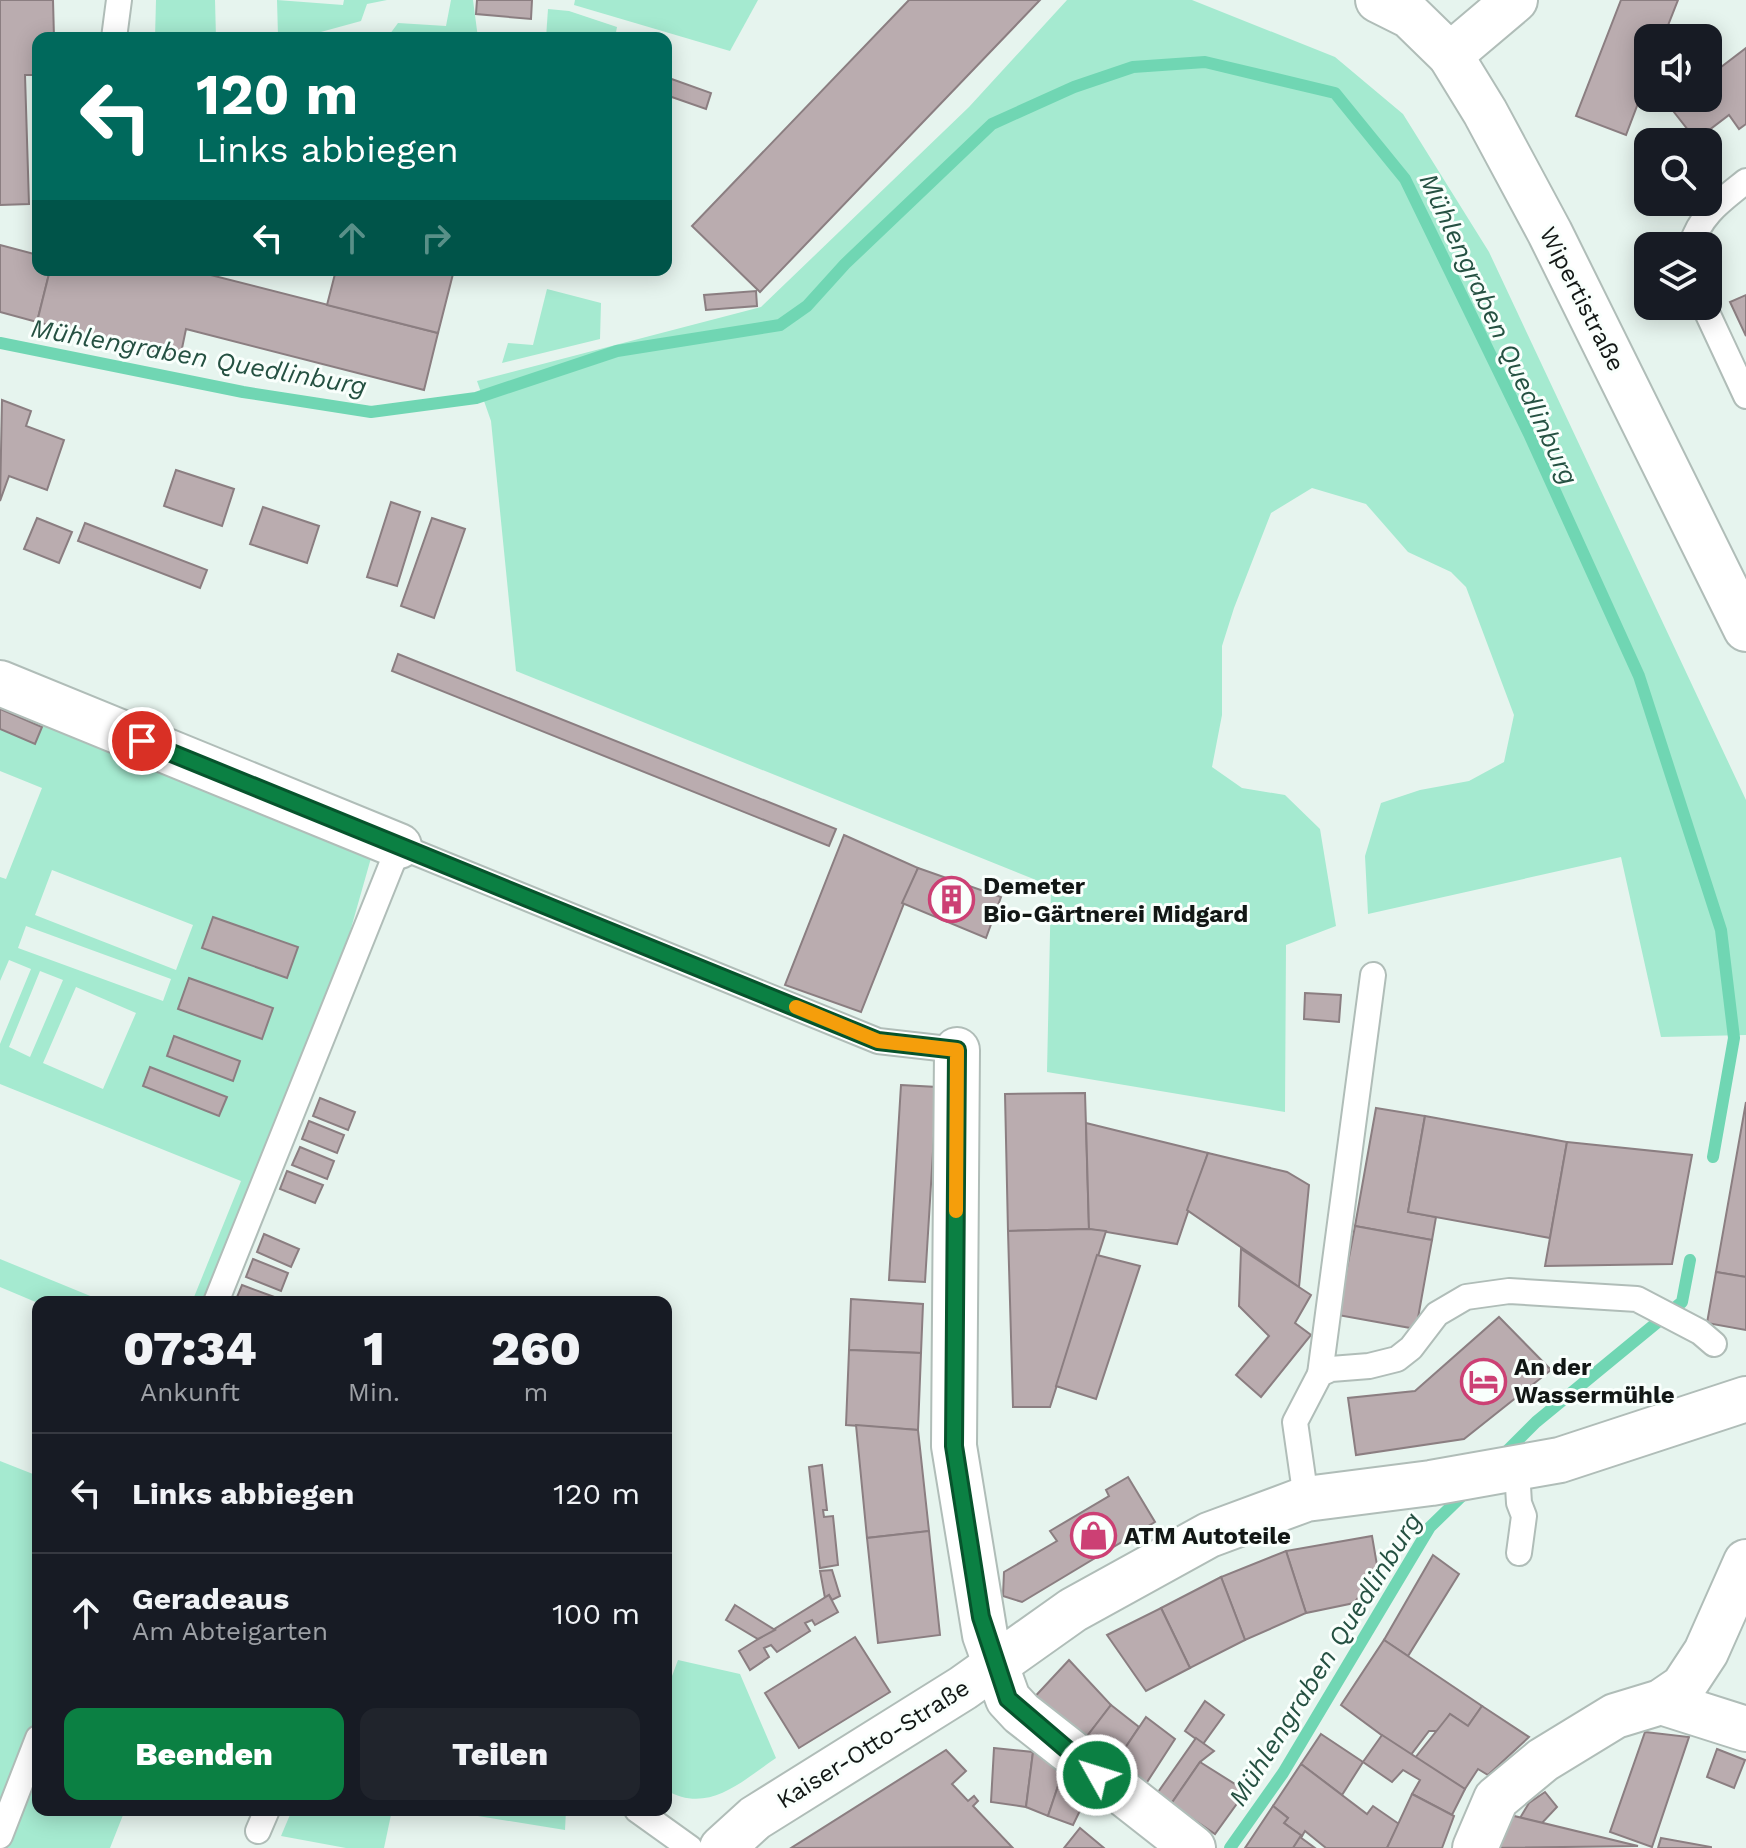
<!DOCTYPE html>
<html lang="de">
<head>
<meta charset="utf-8">
<style>
  :root { --surface:#171b24; --page:#20242c; --text:#f1f3f6; --muted:#9ea1a6; --line:#363941; --accent:#0b8043 }
  body { margin:0; font-family:"Work Sans",sans-serif; background:var(--page); color:var(--text); height:100vh; display:flex; flex-direction:column; font-size:30px; white-space:nowrap }
  * { box-sizing:border-box; margin:0 }
  p { font-size:26px; color:var(--muted) }
  .icon { flex:none; width:44px; height:44px; fill:none; stroke:currentColor; stroke-width:2; stroke-linecap:round; stroke-linejoin:round }
  .map { position:relative; flex:1; overflow:hidden }
  .side { position:absolute; left:32px; top:1296px; width:640px; height:520px; display:flex; flex-direction:column; background:var(--surface); border-radius:16px; box-shadow:0 4px 20px #0003 }
  .side>* { flex:none }
  .top-card { position:absolute; left:32px; top:32px; width:640px; height:244px; border-radius:16px; box-shadow:0 4px 20px #0003; background:#00695c; color:#fff; overflow:hidden }
  .tools { position:absolute; left:1634px; top:24px; display:grid; gap:16px }
  .tools a { display:grid; place-items:center; width:88px; height:88px; border-radius:16px; background:var(--surface); box-shadow:0 4px 20px #0003; font-size:40px }
  .pin { position:absolute; display:grid; place-items:center; width:68px; height:68px; color:#fff; margin:-34px; border:4px solid #fff; border-radius:50%; box-shadow:0 2px 8px #0007 }
  .me { position:absolute; width:88px; margin:-44px; rotate:309deg; stroke-linejoin:round; filter:drop-shadow(0 0 6px #0008) }
  .turn { display:flex; align-items:center; gap:28px; height:168px; padding:0 32px; font-size:36px }
  .turn .icon { width:104px; height:104px; stroke-width:2.5 }
  .turn b { display:block; font-size:56px; line-height:68px }
  .lanes { display:flex; align-items:center; height:76px; padding:0 32px; background:#0003; justify-content:center; gap:40px; direction:ltr }
  .lanes .off { opacity:.35 }
  .eta { display:flex; justify-content:space-evenly; align-items:center; height:136px; text-align:center }
  .eta b { font-size:48px; font-weight:800; line-height:56px }
  .button { display:flex; gap:16px; margin-top:auto; padding:16px 32px }
  .button a { flex:1; height:92px; border-radius:16px; background:var(--accent); color:#fff; font-size:32px; font-weight:800; line-height:92px; text-align:center }
  .button a+a { background:var(--page); color:var(--text) }
  ul { padding:0; list-style:none }
  li { display:flex; align-items:center; gap:24px; height:120px; padding:0 32px; border-top:2px solid var(--line) }
  li div { flex:1 }
  li b { display:block; font-size:30px }
  li em { font-style:normal }
  .map>svg:first-child { display:block }
</style>
</head>
<body>
<div class="map">
<svg width="1746" height="1848" viewBox="0 0 1746 1848">
  <rect width="100%" height="100%" fill="#e6f4ee"/>
  <g fill="#a5ead0" fill-rule="evenodd">
    <polygon points="156,0 215,0 216,38 155,38"/>
    <polygon points="277,0 343,5 344,0 387,0 367,4 361,21 299,38 263,38 278,36"/>
    <polygon points="451,0 473,0 478,38 387,38 398,23 446,26"/>
    <polygon points="575,0 758,0 730,51 574,5"/>
    <polygon points="1067,0 1192,0 1335,57 1403,114 1489,252 1746,800 1746,1035 1661,1037 1621,857 1368,914 1365,856 1381,803 1420,790 1469,781 1504,762 1514,715 1466,587 1451,572 1408,552 1366,504 1312,488 1271,513 1234,608 1222,646 1222,715 1212,767 1242,788 1285,795 1320,829 1336,926 1286,945 1285,1112 1047,1072 1051,886 516,671 491,421 477,381 761,307 969,107"/>
    <polygon points="548,9 569,11 617,27 615,38 546,38"/>
    <polygon points="547,289 601,303 600,339 502,363 508,343 533,345"/>
    <path d="M 0,700 L 373,851 L 344,953 L 205,1302 L 192,1302 L 241,1181 L 0,1084 L 0,1044 L 31,969 L 9,960 L 0,981 L 0,877 L 6,879 L 42,788 L 0,771 ZM 52,870 L 193,925 L 176,970 L 35,915 ZM 26,926 L 171,979 L 163,1001 L 18,948 ZM 40,971 L 63,980 L 30,1057 L 9,1047 ZM 76,987 L 136,1013 L 103,1089 L 43,1063 Z"/>
    <polygon points="0,1259 105,1302 38,1303 0,1287"/>
    <polygon points="0,1461 38,1476 38,1810 125,1810 110,1848 0,1848"/>
    <path d="M 678,1660 L 740,1674 L 776,1758 C 742,1781 708,1815 666,1790 L 666,1692 Z"/>
    <polygon points="292,1810 392,1810 384,1848 346,1848 281,1836"/>
    <polygon points="441,1810 566,1810 565,1830"/>
  </g>
  <g fill="none" stroke-linecap="round" stroke-linejoin="round">
    <g stroke="#70d6b3" stroke-width="12">
      <polyline points="0,343 243,392 371,412 476,398 617,351 780,325 807,306 845,264 992,124 1074,87 1133,67 1205,62 1335,93 1405,179 1530,436 1639,676 1721,930 1734,1038 1713,1157"/>
      <polyline points="1501,1457 1536,1422 1682,1302 1690,1260"/>
      <polyline points="1230,1848 1283,1773 1430,1527 1468,1490"/>
    </g>
  </g>
  <g fill="#baacaf" stroke="#8b7e81" stroke-width="2">
    <polygon points="0,0 53,0 54,38 38,38 38,75 25,75 29,204 0,205"/>
    <polygon points="477,0 532,0 531,19 476,14"/>
    <polygon points="909,0 1040,0 760,292 692,226"/>
    <polygon points="1621,0 1678,0 1663,38 1648,38 1648,77 1626,135 1576,116"/>
    <polygon points="1746,48 1746,124 1739,129 1729,115 1696,140 1670,107 1681,98 1708,98 1708,77"/>
    <polygon points="666,77 711,93 706,109 666,95"/>
    <polygon points="0,245 38,255 38,270 50,270 37,322 0,312"/>
    <polygon points="50,270 191,270 438,333 424,390 186,329 180,358 37,322"/>
    <polygon points="336,270 454,270 438,333 327,305"/>
    <polygon points="756,291 757,306 706,310 704,295"/>
    <polygon points="1746,295 1746,336 1730,302"/>
    <polygon points="2,400 31,411 26,426 64,440 47,490 9,476 0,501"/>
    <polygon points="176,470 234,489 222,526 164,506"/>
    <polygon points="391,502 420,512 397,586 367,577"/>
    <polygon points="263,507 319,526 307,563 250,544"/>
    <polygon points="37,518 72,532 59,563 24,549"/>
    <polygon points="432,518 465,529 434,618 401,606"/>
    <polygon points="85,523 207,570 200,588 78,541"/>
    <polygon points="398,654 836,829 829,846 392,671"/>
    <polygon points="0,709 42,727 35,744 0,729"/>
    <polygon points="844,835 918,868 861,1012 785,985"/>
    <polygon points="918,868 1001,897 986,938 902,903"/>
    <polygon points="213,917 298,947 287,978 202,948"/>
    <polygon points="189,978 273,1008 262,1039 178,1009"/>
    <polygon points="1305,993 1341,995 1339,1022 1304,1019"/>
    <polygon points="174,1036 240,1061 233,1081 167,1056"/>
    <polygon points="150,1067 227,1097 219,1116 143,1086"/>
    <polygon points="901,1085 937,1087 925,1282 889,1280"/>
    <polygon points="1085,1093 1089,1229 1008,1231 1005,1094"/>
    <polygon points="320,1098 355,1112 348,1130 313,1116"/>
    <polygon points="1746,1102 1746,1277 1716,1272"/>
    <polygon points="1376,1108 1425,1116 1408,1212 1436,1217 1432,1240 1355,1226"/>
    <polygon points="1425,1116 1567,1142 1550,1238 1408,1212"/>
    <polygon points="309,1121 344,1135 337,1153 302,1139"/>
    <polygon points="1086,1123 1208,1153 1177,1244 1089,1229"/>
    <polygon points="1567,1142 1692,1155 1672,1264 1545,1266"/>
    <polygon points="300,1147 334,1161 327,1179 292,1165"/>
    <polygon points="1208,1153 1287,1172 1309,1185 1299,1287 1187,1210"/>
    <polygon points="287,1171 323,1185 315,1203 280,1189"/>
    <polygon points="1355,1226 1432,1240 1416,1329 1338,1315"/>
    <polygon points="1089,1229 1106,1231 1050,1407 1013,1407 1008,1231"/>
    <polygon points="264,1234 299,1249 291,1267 257,1252"/>
    <polygon points="1241,1249 1311,1295 1295,1323 1311,1335 1261,1397 1236,1375 1269,1336 1239,1306"/>
    <polygon points="1097,1255 1140,1266 1096,1399 1056,1386"/>
    <polygon points="253,1259 288,1273 281,1291 246,1277"/>
    <polygon points="1716,1272 1746,1277 1746,1330 1707,1323"/>
    <polygon points="242,1285 277,1298 276,1302 235,1302"/>
    <polygon points="851,1299 923,1304 921,1353 849,1350"/>
    <polygon points="1499,1317 1551,1370 1464,1439 1356,1455 1348,1398 1415,1391"/>
    <polygon points="849,1350 921,1353 918,1430 846,1425"/>
    <polygon points="856,1425 918,1430 929,1531 867,1538"/>
    <polygon points="822,1465 827,1510 823,1510 824,1517 833,1516 838,1565 820,1568 809,1467"/>
    <polygon points="1128,1477 1155,1522 1022,1602 1003,1596 1004,1572 1057,1541 1050,1531 1109,1496 1106,1490"/>
    <polygon points="929,1531 940,1635 878,1643 867,1538"/>
    <polygon points="1372,1536 1378,1571 1354,1603 1306,1613 1286,1551"/>
    <polygon points="1286,1551 1306,1613 1245,1640 1221,1577"/>
    <polygon points="1433,1555 1459,1574 1408,1656 1384,1640"/>
    <polygon points="832,1570 840,1596 832,1600 829,1595 825,1598 820,1571"/>
    <polygon points="1221,1577 1245,1640 1190,1668 1161,1608"/>
    <polygon points="829,1595 838,1612 815,1625 812,1620 805,1623 810,1631 777,1652 771,1645 764,1648 769,1657 750,1670 739,1651"/>
    <polygon points="735,1605 775,1630 758,1639 726,1620"/>
    <polygon points="1161,1608 1190,1668 1146,1691 1107,1635"/>
    <polygon points="855,1637 890,1692 799,1748 765,1693"/>
    <polygon points="1384,1640 1482,1706 1468,1726 1450,1714 1439,1731 1429,1731 1410,1756 1341,1705"/>
    <polygon points="1069,1660 1111,1705 1081,1744 1029,1703"/>
    <polygon points="1205,1701 1224,1715 1203,1744 1185,1731"/>
    <polygon points="1111,1705 1139,1727 1111,1769 1081,1744"/>
    <polygon points="1482,1706 1529,1737 1488,1775 1478,1769 1465,1789 1415,1758 1450,1714 1468,1726"/>
    <polygon points="1146,1717 1175,1739 1140,1793 1111,1769"/>
    <polygon points="1645,1732 1689,1737 1652,1847 1610,1832"/>
    <polygon points="1321,1734 1363,1762 1342,1795 1301,1764"/>
    <polygon points="1382,1735 1465,1789 1452,1815 1412,1794 1420,1780 1403,1770 1392,1782 1363,1762"/>
    <polygon points="1196,1738 1214,1751 1200,1762 1171,1804 1149,1805"/>
    <polygon points="994,1748 1033,1752 1026,1807 991,1802"/>
    <polygon points="1717,1749 1745,1760 1734,1788 1707,1777"/>
    <polygon points="946,1750 966,1771 952,1784 968,1801 974,1796 978,1801 973,1806 1012,1847 791,1848"/>
    <polygon points="1033,1752 1063,1771 1048,1816 1026,1807"/>
    <polygon points="1200,1762 1246,1791 1215,1834 1171,1804"/>
    <polygon points="1301,1764 1367,1814 1373,1806 1399,1824 1387,1848 1326,1848 1305,1831 1302,1836 1284,1823 1288,1818 1273,1806"/>
    <polygon points="1063,1771 1090,1790 1073,1825 1048,1816"/>
    <polygon points="1545,1792 1557,1807 1542,1823 1520,1818 1529,1803"/>
    <polygon points="1412,1794 1454,1816 1442,1848 1387,1848"/>
    <polygon points="1273,1806 1288,1818 1284,1823 1302,1836 1293,1848 1245,1848"/>
    <polygon points="1506,1814 1638,1846 1491,1848"/>
    <polygon points="1080,1828 1104,1848 1064,1848"/>
    <polygon points="1300,1837 1315,1848 1293,1848"/>
    <polygon points="1661,1838 1711,1847 1711,1848 1658,1848"/>
  </g>
  <g fill="none" stroke-linecap="round" stroke-linejoin="round">
    <defs>
      <g id="lane">
        <polyline points="114,38 119,0"/>
        <path d="M 1691,246 C 1700,215 1721,201 1746,181"/>
        <polyline points="1704,306 1746,396"/>
        <polyline points="216,1302 399,846 878,1041 957,1050"/>
        <polyline points="1320,1374 1373,975"/>
        <polyline points="1517,1470 1519,1503 1524,1516 1519,1553"/>
        <polyline points="1306,1499 1295,1422 1320,1374 1331,1369 1369,1366 1397,1359 1411,1348 1437,1314 1466,1297 1509,1291 1637,1299 1700,1332 1714,1344"/>
        <polyline points="637,1810 690,1848"/>
        <polyline points="258,1831 267,1810"/>
        <polyline points="0,1836 38,1738"/>
      </g>
      <g id="street">
        <polyline points="1450,55 1515,0"/>
        <polyline points="0,683 399,846"/>
        <polyline points="957,1050 954,1446 985,1635 1008,1699 1021,1713 1193,1848"/>
        <polyline points="1661,1702 1746,1729"/>
        <polyline points="722,1848 755,1818 963,1688 1073,1610 1209,1535 1306,1499 1431,1483 1560,1460 1746,1399"/>
        <polyline points="1475,1848 1496,1799 1543,1760 1615,1716 1661,1702 1683,1687 1706,1652 1746,1562"/>
      </g>
      <polyline id="secondary" points="1378,0 1410,16 1450,55 1485,112 1550,233 1746,629"/>
    </defs>
    <use href="#lane" stroke="#b0bdb8" stroke-width="28"/>
    <use href="#street" stroke="#b0bdb8" stroke-width="48"/>
    <use href="#secondary" stroke="#b0bdb8" stroke-width="48"/>
    <use href="#lane" stroke="#fff" stroke-width="24"/>
    <use href="#street" stroke="#fff" stroke-width="44"/>
    <use href="#secondary" stroke="#fff" stroke-width="44"/>
  </g>
  <g fill="none" stroke-linecap="round" stroke-linejoin="round">
    <defs>
      <polyline id="route" points="142,741 878,1041 957,1050 954,1446 981,1617 1008,1699 1097,1775"/>
    </defs>
    <use href="#route" stroke="#07532c" stroke-width="20"/>
    <use href="#route" stroke="#0b8043" stroke-width="14"/>
    <polyline stroke="#f59e0b" stroke-width="14" points="796,1007 878,1041 957,1050 956,1211"/>
  </g>
  <defs>
    <symbol id="building-ring" viewBox="-11 -11 22 22"><circle r="9.5" fill="#f9fffc" stroke="#cc4074" stroke-width="1.5"/><path d="M-4-6H4V6H1V3H-1V6H-4ZM-2.5-4.3h1.7v1.8h-1.7ZM.8-4.3h1.7v1.8H.8ZM-2.5-1h1.7V.8h-1.7ZM.8-1h1.7V.8H.8Z" fill="#cc4074"/></symbol>
    <symbol id="hotel-ring" viewBox="-11 -11 22 22"><circle r="9.5" fill="#f9fffc" stroke="#cc4074" stroke-width="1.5"/><path d="M-6-4.5h1.5V1H6V5H4.5V3h-9V5H-6ZM-4 0a1.8 1.8 0 1 1 3.6 0ZM.5 0V-2.5h3Q6-2.5 6 0Z" fill="#cc4074"/></symbol>
    <symbol id="shop-ring" viewBox="-11 -11 22 22"><circle r="9.5" fill="#f9fffc" stroke="#cc4074" stroke-width="1.5"/><path d="M-5-2.5h2.3a2.7 3.5 0 0 1 5.4 0H5L5.5 6h-11ZM-1.5-2.5h3a1.5 2.3 0 0 0-3 0Z" fill="#cc4074"/></symbol>
  </defs>
  <g fill-rule="evenodd">
    <use href="#building-ring" x="926" y="874" width="51" height="51"/>
    <use href="#hotel-ring" x="1458" y="1356" width="51" height="51"/>
    <use href="#shop-ring" x="1068" y="1510" width="51" height="51"/>
  </g>
  <g text-anchor="middle" dominant-baseline="central" stroke-width="6" stroke-linejoin="round" paint-order="stroke">
    <g font-size="24" fill="#121715" stroke="#f9fffc">
      <text transform="translate(1582 299) rotate(63)">Wipertistraße</text>
      <text transform="translate(873 1744) rotate(-32)">Kaiser-Otto-Straße</text>
    </g>
    <g font-size="24" font-weight="bold" fill="#121715" stroke="#f9fffc" text-anchor="start">
      <text x="983" y="886">Demeter<tspan x="983" dy="28">Bio-Gärtnerei Midgard</tspan></text>
      <text x="1514" y="1367">An der<tspan x="1514" dy="28">Wassermühle</tspan></text>
      <text x="1124" y="1536">ATM Autoteile</text>
    </g>
    <g font-size="26" font-style="italic" fill="#255142" stroke="#f9fffc">
      <text transform="translate(1499 329) rotate(65)">Mühlengraben Quedlinburg</text>
      <text transform="translate(199 357) rotate(10)">Mühlengraben Quedlinburg</text>
      <text transform="translate(1325 1659) rotate(-58)">Mühlengraben Quedlinburg</text>
    </g>
  </g>
</svg>
<div class="tools">
<a><svg class="icon" aria-label="sound" viewBox="0 0 24 24"><path d="M4 9h4l5-4v14l-5-4H4zM17 9q2 3 0 6"/></svg></a>
<a><svg class="icon" aria-label="search" viewBox="0 0 24 24"><circle cx="10" cy="10" r="6"/><path d="M15 15l6 6"/></svg></a>
<a><svg class="icon" aria-label="layers" viewBox="0 0 24 24"><path d="M12 4l9 5-9 5-9-5zM3 14l9 5 9-5"/></svg></a>
</div>
<div class="pin" style="left:142px;top:741px;background:#d93025"><svg class="icon" aria-label="arrive" viewBox="0 0 24 24"><path d="M6 21V4h12l-3 4 3 4H6"/></svg></div>
<svg class="me" style="left:1097px;top:1775px" viewBox="-20 -20 40 40"><circle r="17" fill="#0b8043" stroke="#fff" stroke-width="3"/><path d="M0-11L8 9 0 5-8 9z" fill="#fff"/></svg>
<div class="top-card">
<div class="turn"><svg class="icon" aria-label="left" viewBox="0 0 24 24"><path d="M17 20v-9H6M10 6l-5 5 5 5"/></svg><div><b>120 m</b>Links abbiegen</div></div>
<div class="lanes"><svg class="icon" aria-label="left" viewBox="0 0 24 24"><path d="M17 20v-9H6M10 6l-5 5 5 5"/></svg><svg class="icon off" aria-label="ahead" viewBox="0 0 24 24"><path d="M12 20V5M6 11l6-6 6 6"/></svg><svg class="icon off" aria-label="right" viewBox="0 0 24 24"><path d="M7 20v-9h11M14 6l5 5-5 5"/></svg></div>
</div>
<section class="side">
<div class="eta">
<div><b>07:34</b><p>Ankunft</p></div>
<div><b>1</b><p>Min.</p></div>
<div><b>260</b><p>m</p></div>
</div>
<ul>
<li><svg class="icon" aria-label="left" viewBox="0 0 24 24"><path d="M17 20v-9H6M10 6l-5 5 5 5"/></svg><div><b>Links abbiegen</b></div><em>120 m</em></li>
<li><svg class="icon" aria-label="ahead" viewBox="0 0 24 24"><path d="M12 20V5M6 11l6-6 6 6"/></svg><div><b>Geradeaus</b><p>Am Abteigarten</p></div><em>100 m</em></li>
</ul>
<div class="button"><a>Beenden</a><a>Teilen</a></div>
</section>
</div>
</body>
</html>
